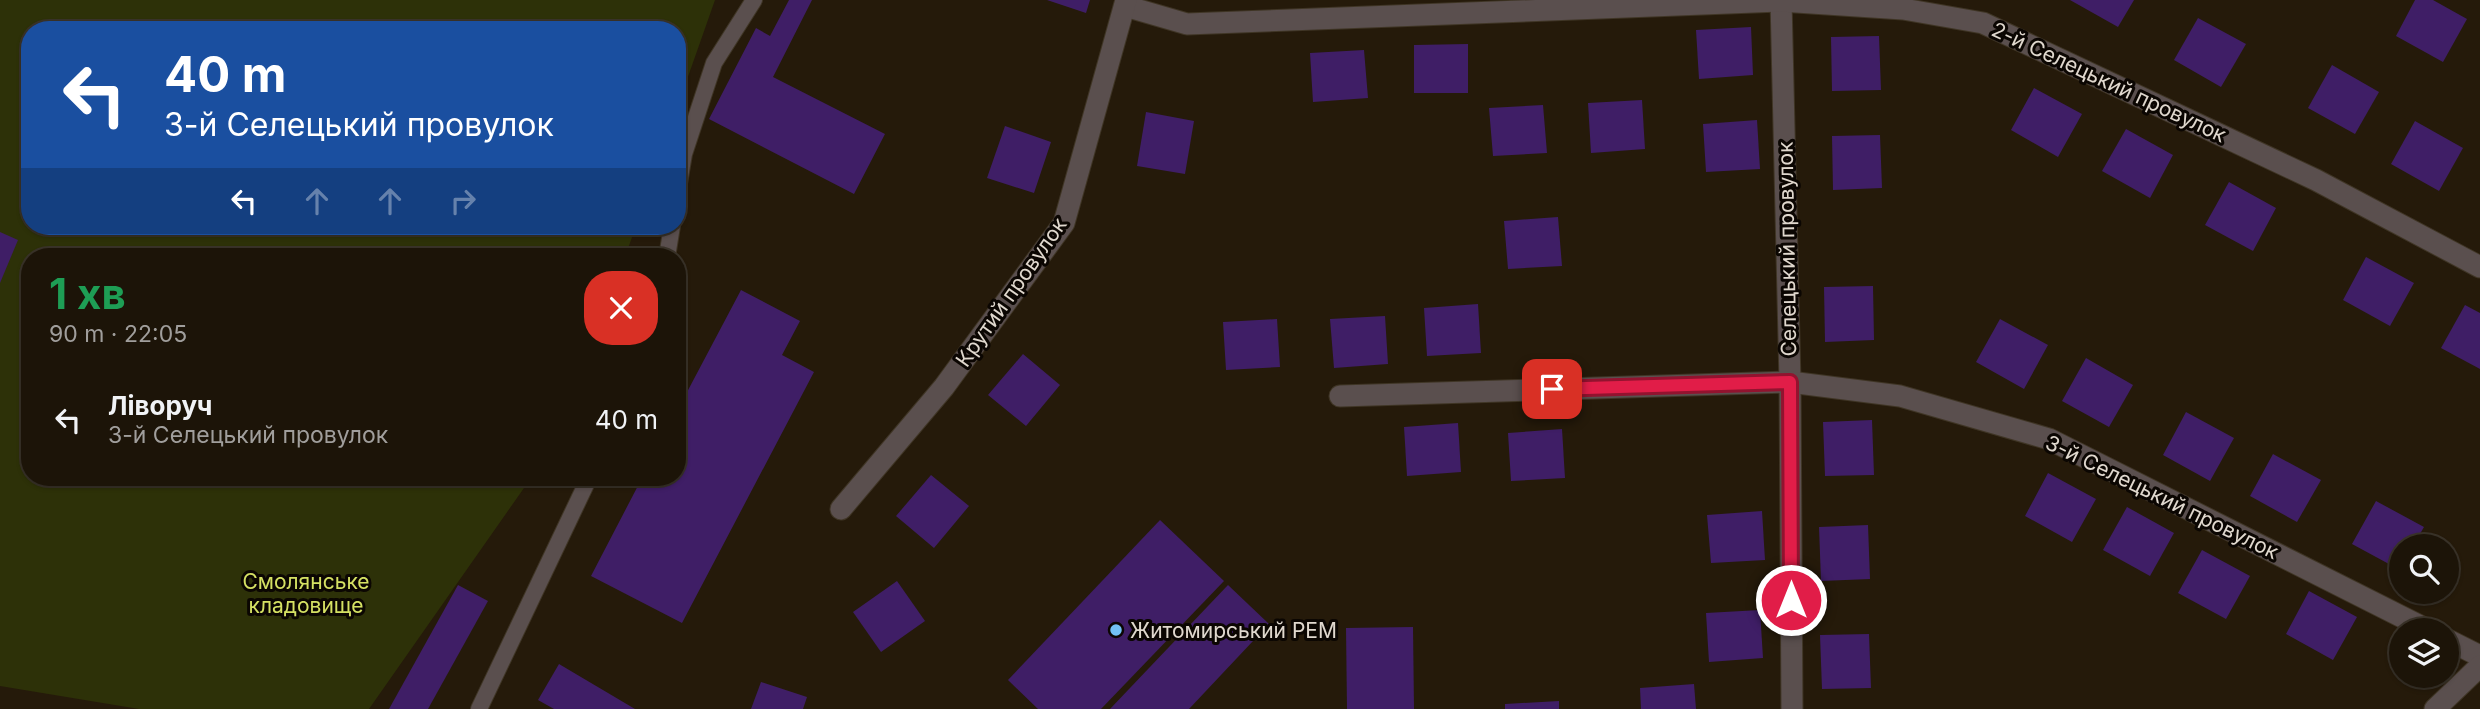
<!DOCTYPE html>
<html lang="uk">
<head>
<meta charset="utf-8">
<style>
  :root { --surface:#1c1408; --page:#292116; --text:#f1f3f6; --muted:#a09e9c; --line:#3a3329 }
  body { margin:0; font-family:Inter,sans-serif; background:var(--page); color:var(--text); height:100vh; display:flex; flex-direction:column; font-size:26px; white-space:nowrap }
  * { box-sizing:border-box; margin:0 }
  p { font-size:23px; color:var(--muted) }
  .icon { flex:none; width:38px; height:38px; fill:none; stroke:currentColor; stroke-width:2; stroke-linecap:round; stroke-linejoin:round }
  .map { position:relative; flex:1; overflow:hidden }
  .sheet { position:absolute; left:21px; top:248px; width:665px; height:238px; display:flex; flex-direction:column; background:var(--surface); border-radius:28px; box-shadow:0 2px 5px #0004,0 0 0 2px var(--line) }
  .sheet>* { flex:none }
  .banner { position:absolute; left:21px; top:21px; width:665px; height:214px; border-radius:28px; box-shadow:0 2px 5px #0004,0 0 0 2px var(--line); background:#1a4fa0; color:#fff; overflow:hidden }
  .buttons { position:absolute; left:2389px; top:534px; display:grid; gap:14px }
  .buttons a { display:grid; place-items:center; width:70px; height:70px; border-radius:50%; background:var(--surface); box-shadow:0 2px 5px #0004,0 0 0 2px var(--line); font-size:35px }
  .pin { position:absolute; display:grid; place-items:center; width:60px; height:60px; color:#fff; margin:-30px; border-radius:14px; box-shadow:0 4px 10px #0006 }
  .me { position:absolute; width:77px; margin:-38px; rotate:0deg; stroke-linejoin:round; filter:drop-shadow(0 0 5px #0008) }
  .turn { display:flex; align-items:center; gap:24px; height:147px; padding:0 28px; font-size:32px }
  .turn .icon { width:91px; height:91px; stroke-width:2.5 }
  .turn b { display:block; font-size:49px; line-height:60px }
  .lanes { display:flex; align-items:center; height:66px; padding:0 28px; background:#0003; justify-content:center; gap:35px; direction:ltr }
  .lanes .off { opacity:.35 }
  .round { display:grid; place-items:center; flex:none; width:74px; height:74px; border-radius:28px; background:var(--page) }
  .overview { display:flex; align-items:center; justify-content:space-between; height:119px; padding:0 28px }
  h1 { font-size:42px; font-weight:700; line-height:52px; color:#1e9e55 }
  ul { padding:0; list-style:none }
  li { display:flex; align-items:center; gap:21px; height:105px; padding:0 28px }
  li div { flex:1 }
  li b { display:block; font-size:26px }
  li em { font-style:normal }
  .map>svg:first-child { display:block }
</style>
</head>
<body>
<div class="map">
<svg width="2480" height="709" viewBox="0 0 2480 709">
  <rect width="100%" height="100%" fill="#251a0a"/>
  <polygon fill="#2d3108" points="0,0 715,0 677,108 677,30 30,30 30,226 636,226 625,257 30,257 30,478 531,478 369,709 139,709 0,686"/>
  <g fill="#3f1e66">
    <polygon points="789,0 812,0 773,77 885,134 854,194 709,119 756,28 770,36"/>
    <polygon points="1047,0 1090,0 1086,13"/>
    <polygon points="2070,0 2134,0 2118,27"/>
    <polygon points="2415,0 2433,0 2467,19 2443,62 2396,36"/>
    <polygon points="2198,18 2246,44 2221,87 2174,60"/>
    <polygon points="1751,27 1753,75 1699,79 1696,30"/>
    <polygon points="1879,36 1881,90 1832,91 1831,37"/>
    <polygon points="1468,44 1468,93 1414,93 1414,45"/>
    <polygon points="1364,50 1368,98 1313,102 1310,53"/>
    <polygon points="2332,65 2379,92 2355,134 2308,108"/>
    <polygon points="2034,88 2082,114 2058,157 2011,130"/>
    <polygon points="1642,100 1645,149 1591,153 1588,103"/>
    <polygon points="1543,105 1547,153 1493,156 1489,108"/>
    <polygon points="1146,112 1194,121 1185,174 1137,166"/>
    <polygon points="1757,120 1760,169 1706,172 1703,124"/>
    <polygon points="2415,121 2463,148 2439,191 2391,164"/>
    <polygon points="1005,126 1051,142 1034,193 987,178"/>
    <polygon points="2126,129 2173,155 2150,198 2102,171"/>
    <polygon points="1880,135 1882,188 1833,190 1832,136"/>
    <polygon points="2229,182 2276,208 2253,251 2205,225"/>
    <polygon points="1558,217 1562,266 1508,269 1504,221"/>
    <polygon points="0,232 18,240 0,283"/>
    <polygon points="2366,257 2414,283 2390,326 2343,300"/>
    <polygon points="1873,286 1874,340 1825,342 1824,287"/>
    <polygon points="741,290 800,321 782,355 814,372 682,623 591,576 642,478 677,478 677,411"/>
    <polygon points="1478,304 1481,353 1427,356 1424,308"/>
    <polygon points="2465,305 2480,313 2480,369 2441,348"/>
    <polygon points="1385,316 1388,364 1334,368 1330,319"/>
    <polygon points="1277,319 1280,367 1226,370 1223,322"/>
    <polygon points="2000,319 2048,345 2024,389 1976,362"/>
    <polygon points="1023,354 1060,385 1026,426 988,395"/>
    <polygon points="2086,358 2133,385 2109,427 2062,401"/>
    <polygon points="2186,412 2234,438 2210,481 2163,455"/>
    <polygon points="1872,420 1874,475 1825,476 1823,422"/>
    <polygon points="1458,423 1461,472 1407,476 1404,427"/>
    <polygon points="1562,429 1565,478 1511,481 1508,433"/>
    <polygon points="2273,454 2321,480 2297,522 2250,496"/>
    <polygon points="2048,473 2096,499 2072,542 2025,516"/>
    <polygon points="931,475 969,506 934,548 896,516"/>
    <polygon points="2376,501 2424,527 2413,546 2401,546 2400,570 2352,544"/>
    <polygon points="2127,507 2174,533 2150,576 2103,550"/>
    <polygon points="1762,511 1765,560 1711,563 1707,515"/>
    <polygon points="1160,520 1224,581 1101,709 1038,709 1008,680"/>
    <polygon points="1868,525 1870,579 1821,581 1819,527"/>
    <polygon points="2202,550 2250,576 2226,619 2178,593"/>
    <polygon points="897,581 925,621 881,652 853,612"/>
    <polygon points="458,585 488,601 428,709 389,709"/>
    <polygon points="1228,585 1269,624 1189,709 1110,709"/>
    <polygon points="2309,591 2357,617 2333,660 2286,634"/>
    <polygon points="1760,610 1763,658 1709,662 1706,613"/>
    <polygon points="1413,627 1414,709 1347,709 1346,628"/>
    <polygon points="1869,634 1871,688 1822,689 1820,635"/>
    <polygon points="559,664 635,709 554,709 538,700"/>
    <polygon points="761,682 807,697 803,709 751,709"/>
    <polygon points="1694,684 1696,709 1641,709 1640,688"/>
    <polygon points="1559,701 1559,709 1505,709 1505,704"/>
  </g>
  <g fill="none" stroke-linecap="round" stroke-linejoin="round">
    <defs>
      <g id="lane">
        <polyline points="677,195 684,154 714,63 754,0"/>
        <polyline points="667,257 672,226"/>
        <polyline points="479,709 589,478"/>
      </g>
      <g id="street">
        <polyline points="1781,0 1790,382 1792,709"/>
        <polyline points="1125,6 1187,24 1781,1 1903,9 1983,23 2316,180 2480,267"/>
        <polyline points="1340,396 1790,382 1900,396 2049,439 2428,630"/>
        <polyline points="841,509 944,387 1064,223 1126,0"/>
        <polyline points="2446,639 2480,656"/>
        <polyline points="2435,709 2480,666"/>
      </g>
    </defs>
    <use href="#lane" stroke="#3f3525" stroke-width="18"/>
    <use href="#street" stroke="#3f3525" stroke-width="23"/>
    <use href="#lane" stroke="#5a4f4e" stroke-width="16"/>
    <use href="#street" stroke="#5a4f4e" stroke-width="21"/>
  </g>
  <g fill="none" stroke-linecap="round" stroke-linejoin="round">
    <defs>
      <polyline id="route" points="1552,389 1790,382 1791,600"/>
    </defs>
    <use href="#route" stroke="#92132f" stroke-width="18"/>
    <use href="#route" stroke="#e11d48" stroke-width="12"/>
  </g>
  <circle fill="#72c1f5" stroke="#0b0602" stroke-width="2.5" cx="1116" cy="630" r="7"/>
  <g text-anchor="middle" dominant-baseline="central" stroke-width="6" stroke-linejoin="round" paint-order="stroke">
    <g font-size="21" fill="#e0d8ce" stroke="#0b0602">
      <text transform="translate(2109 82) rotate(25)">2-й Селецький провулок</text>
      <text transform="translate(1787 249) rotate(-91)">Селецький провулок</text>
      <text transform="translate(1011 292) rotate(-55)">Крутий провулок</text>
      <text transform="translate(2162 497) rotate(26)">3-й Селецький провулок</text>
    </g>
    <g font-size="21" fill="#d5e163" stroke="#0b0602">
      <text x="306" y="581">Смолянське<tspan x="306" dy="24">кладовище</tspan></text>
    </g>
    <g font-size="21" fill="#e0d8ce" stroke="#0b0602" text-anchor="start">
      <text x="1130" y="630">Житомирський РЕМ</text>
    </g>
  </g>
</svg>
<div class="buttons">
<a><svg class="icon" aria-label="search" viewBox="0 0 24 24"><circle cx="10" cy="10" r="6"/><path d="M15 15l6 6"/></svg></a>
<a><svg class="icon" aria-label="layers" viewBox="0 0 24 24"><path d="M12 4l9 5-9 5-9-5zM3 14l9 5 9-5"/></svg></a>
</div>
<div class="pin" style="left:1552px;top:389px;background:#d93025"><svg class="icon" aria-label="arrive" viewBox="0 0 24 24"><path d="M6 21V4h12l-3 4 3 4H6"/></svg></div>
<svg class="me" style="left:1791px;top:600px" viewBox="-20 -20 40 40"><circle r="17" fill="#e11d48" stroke="#fff" stroke-width="3"/><path d="M0-11L8 9 0 5-8 9z" fill="#fff"/></svg>
<div class="banner">
<div class="turn"><svg class="icon" aria-label="left" viewBox="0 0 24 24"><path d="M17 20v-9H6M10 6l-5 5 5 5"/></svg><div><b>40 m</b>3-й Селецький провулок</div></div>
<div class="lanes"><svg class="icon" aria-label="left" viewBox="0 0 24 24"><path d="M17 20v-9H6M10 6l-5 5 5 5"/></svg><svg class="icon off" aria-label="ahead" viewBox="0 0 24 24"><path d="M12 20V5M6 11l6-6 6 6"/></svg><svg class="icon off" aria-label="ahead" viewBox="0 0 24 24"><path d="M12 20V5M6 11l6-6 6 6"/></svg><svg class="icon off" aria-label="right" viewBox="0 0 24 24"><path d="M7 20v-9h11M14 6l5 5-5 5"/></svg></div>
</div>
<section class="sheet">
<div class="overview"><div><h1>1 хв</h1><p>90 m · 22:05</p></div><a class="round" style="background:#d93025;color:#fff"><svg class="icon" aria-label="close" viewBox="0 0 24 24"><path d="M6 6l12 12M18 6L6 18"/></svg></a></div>
<ul>
<li><svg class="icon" aria-label="left" viewBox="0 0 24 24"><path d="M17 20v-9H6M10 6l-5 5 5 5"/></svg><div><b>Ліворуч</b><p>3-й Селецький провулок</p></div><em>40 m</em></li>
</ul>
</section>
</div>
</body>
</html>
